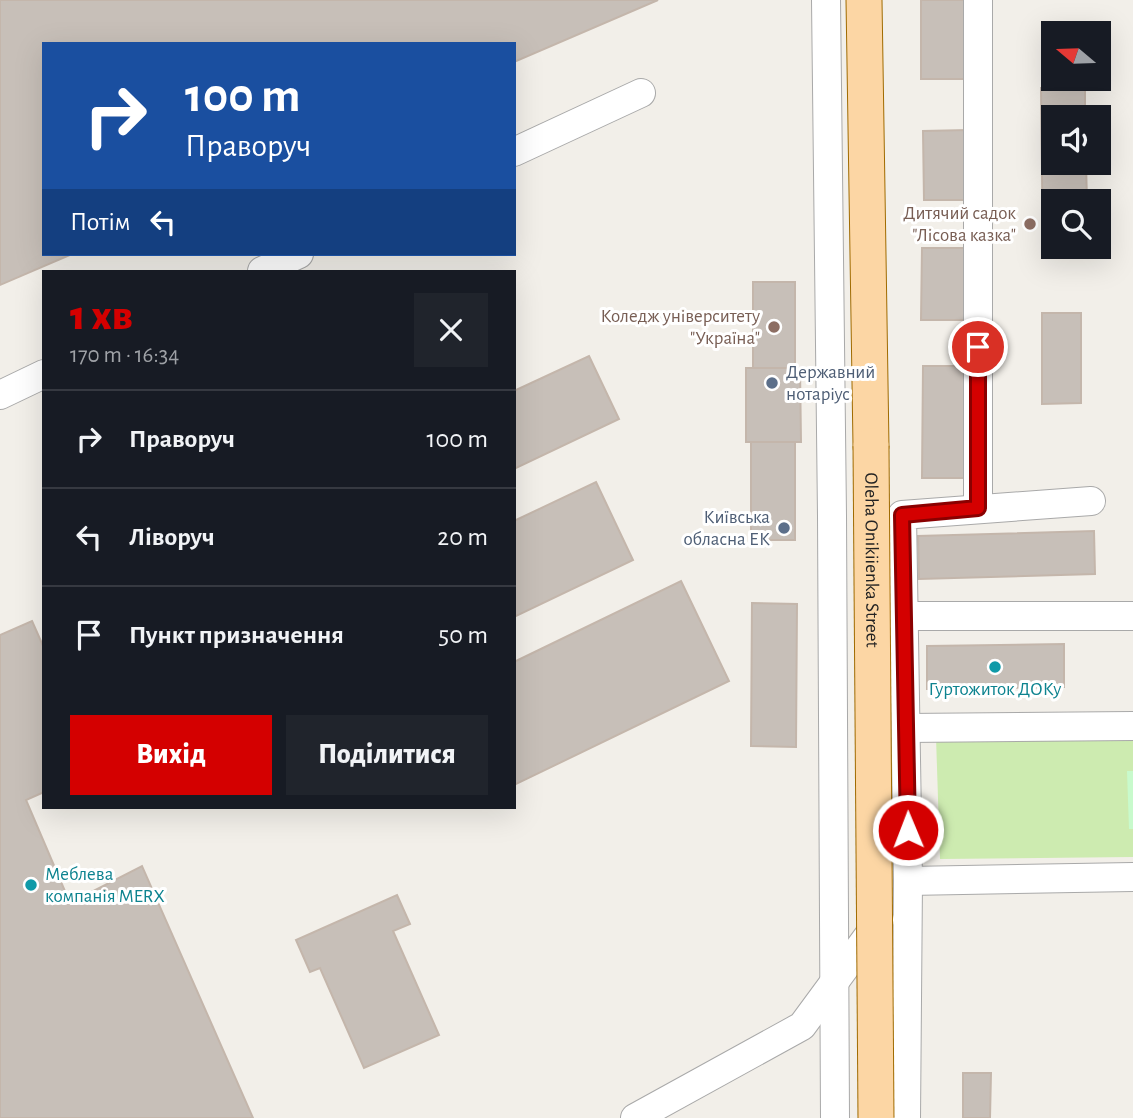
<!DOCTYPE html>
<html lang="uk">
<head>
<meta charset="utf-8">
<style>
  :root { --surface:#171b24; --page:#20242c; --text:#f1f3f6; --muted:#9ea1a6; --line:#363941; --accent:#d40000 }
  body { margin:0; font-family:"Alegreya Sans",sans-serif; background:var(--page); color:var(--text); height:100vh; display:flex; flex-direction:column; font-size:26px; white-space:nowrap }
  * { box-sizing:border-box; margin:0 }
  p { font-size:23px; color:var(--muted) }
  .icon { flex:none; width:38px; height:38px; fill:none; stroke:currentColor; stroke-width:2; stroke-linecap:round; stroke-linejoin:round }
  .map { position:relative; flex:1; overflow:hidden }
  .panel { position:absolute; left:42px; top:270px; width:474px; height:539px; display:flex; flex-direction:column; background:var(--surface); border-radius:0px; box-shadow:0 7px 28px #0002 }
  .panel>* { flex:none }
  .banner { position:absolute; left:42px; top:42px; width:474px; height:214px; border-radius:0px; box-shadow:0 7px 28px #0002; background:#1a4fa0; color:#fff; overflow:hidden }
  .needle { width:46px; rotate:289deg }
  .buttons { position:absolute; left:1041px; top:21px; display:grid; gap:14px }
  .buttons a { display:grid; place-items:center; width:70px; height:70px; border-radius:0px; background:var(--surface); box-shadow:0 7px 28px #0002; font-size:35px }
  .pin { position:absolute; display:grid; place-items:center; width:60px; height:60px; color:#fff; margin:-30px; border:4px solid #fff; border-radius:50%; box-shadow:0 2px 7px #0007 }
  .me { position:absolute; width:77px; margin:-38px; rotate:359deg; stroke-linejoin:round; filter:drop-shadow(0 0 5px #0008) }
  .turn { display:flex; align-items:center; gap:24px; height:147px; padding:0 28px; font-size:32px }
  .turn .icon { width:91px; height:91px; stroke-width:2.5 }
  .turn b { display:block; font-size:49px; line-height:60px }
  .then { display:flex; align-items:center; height:66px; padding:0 28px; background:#0003; gap:14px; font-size:26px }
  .round { display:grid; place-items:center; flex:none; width:74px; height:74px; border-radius:0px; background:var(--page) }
  .summary { display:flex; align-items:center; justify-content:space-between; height:119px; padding:0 28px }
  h1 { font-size:42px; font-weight:800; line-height:52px; color:var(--accent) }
  .primary-button { display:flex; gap:14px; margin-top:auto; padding:14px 28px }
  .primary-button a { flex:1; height:80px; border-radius:0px; background:var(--accent); color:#fff; font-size:28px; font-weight:800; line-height:80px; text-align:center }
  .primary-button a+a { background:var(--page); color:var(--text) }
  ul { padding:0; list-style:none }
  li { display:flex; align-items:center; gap:21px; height:98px; padding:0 28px; border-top:2px solid var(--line) }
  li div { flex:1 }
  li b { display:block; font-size:26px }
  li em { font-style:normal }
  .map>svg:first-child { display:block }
</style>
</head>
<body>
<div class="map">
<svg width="1133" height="1118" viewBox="0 0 1133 1118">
  <rect width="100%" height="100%" fill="#f2efe9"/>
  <polygon fill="#cdebb0" points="1133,736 1133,857 940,859 936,737"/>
  <polygon fill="#c8facc" points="1127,771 1133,771 1133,829 1129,829"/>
  <g fill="#c7bfb8" stroke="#c4b6ab" stroke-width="2">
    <polygon points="0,0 658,0 514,62 514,44 44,44 44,254 72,254 0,285"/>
    <rect x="921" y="0" width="48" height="79"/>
    <polygon points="1085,87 1085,117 1054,117 1054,163 1086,163 1087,201 1054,201 1054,247 1088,247 1088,257 1043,258 1041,88"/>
    <polygon points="968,130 969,200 924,200 923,131"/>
    <polygon points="922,248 971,248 971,320 921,320"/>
    <rect x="753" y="282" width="42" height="86"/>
    <polygon points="1042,313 1081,313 1081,403 1042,404"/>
    <polygon points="589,356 619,419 514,469 514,391"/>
    <polygon points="923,366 965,366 965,478 922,478"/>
    <polygon points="746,368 800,368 801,442 746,442"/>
    <rect x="751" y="442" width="44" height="98"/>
    <polygon points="596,482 633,560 514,617 514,521"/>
    <polygon points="1094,531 1095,574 919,579 918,536"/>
    <polygon points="681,581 729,681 514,785 514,662"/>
    <polygon points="752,603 797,604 796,747 751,746"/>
    <polygon points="32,621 44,648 44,792 26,800 70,903 142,866 253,1118 0,1118 0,635"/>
    <polygon points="1064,644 1064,687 927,689 927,646"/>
    <polygon points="397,895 410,924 393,931 439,1035 364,1068 320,968 310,972 296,940"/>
    <polygon points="963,1073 991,1073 990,1118 963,1118"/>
  </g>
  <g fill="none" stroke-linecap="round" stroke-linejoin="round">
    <defs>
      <g id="minor">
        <polyline points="826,0 832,516 835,1118"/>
        <polyline points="978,0 978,508"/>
        <polyline points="514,152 641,93"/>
        <polyline points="262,271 299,254"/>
        <polyline points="0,395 44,374"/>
        <polyline points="905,616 1133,616"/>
        <polyline points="906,728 1133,726"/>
        <polyline points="908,881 1133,877"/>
        <polyline points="635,1118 802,1026 880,920"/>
        <polyline points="906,1118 908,881 902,515 1091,501"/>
      </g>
      <polyline id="major" points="864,0 871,446"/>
    </defs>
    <use href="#minor" stroke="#a9a9a9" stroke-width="30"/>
    <use href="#major" stroke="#a06b00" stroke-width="37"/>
    <use href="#minor" stroke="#fff" stroke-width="28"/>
    <use href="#major" stroke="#fcd6a4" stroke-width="35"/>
    <defs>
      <g id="major-bridge">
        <path id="s1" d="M 871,446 L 876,1118"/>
      </g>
    </defs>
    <use href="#major-bridge" stroke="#a06b00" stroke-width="37" stroke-linecap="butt"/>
    <use href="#major-bridge" stroke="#fcd6a4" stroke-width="35"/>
  </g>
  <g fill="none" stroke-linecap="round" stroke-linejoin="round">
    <defs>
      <polyline id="route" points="908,830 902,515 978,508 978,347"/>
    </defs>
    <use href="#route" stroke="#8a0000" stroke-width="18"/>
    <use href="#route" stroke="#d40000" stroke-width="12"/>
  </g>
  <g fill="#8d6e63" stroke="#fff" stroke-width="2.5">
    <circle cx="1030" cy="224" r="7"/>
    <circle cx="774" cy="327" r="7"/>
  </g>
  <g fill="#5c6f8a" stroke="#fff" stroke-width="2.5">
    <circle cx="772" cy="383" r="7"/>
    <circle cx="784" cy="528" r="7"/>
  </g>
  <g fill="#0f9aa8" stroke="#fff" stroke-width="2.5">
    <circle cx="995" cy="667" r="7"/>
    <circle cx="31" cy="885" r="7"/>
  </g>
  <g text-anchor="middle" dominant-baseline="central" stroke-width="6" stroke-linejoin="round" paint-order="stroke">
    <g font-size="19" fill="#785e54" stroke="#fff" text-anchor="end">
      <text x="1016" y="213">Дитячий садок<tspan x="1016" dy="22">"Лісова казка"</tspan></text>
      <text x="760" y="316">Коледж університету<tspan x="760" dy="22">"Україна"</tspan></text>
    </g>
    <g font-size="19" fill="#4e5e75" stroke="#fff" text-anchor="start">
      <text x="786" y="372">Державний<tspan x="786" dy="22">нотаріус</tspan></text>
      <text x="770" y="517" text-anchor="end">Київська<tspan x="770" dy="22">обласна ЕК</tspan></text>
    </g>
    <g font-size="19" fill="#222" stroke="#fff">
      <text stroke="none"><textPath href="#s1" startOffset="114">Oleha Onikiienka Street</textPath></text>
    </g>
    <g font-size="19" fill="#0d838f" stroke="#fff">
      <text x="995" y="689">Гуртожиток ДОКу</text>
      <text x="45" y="874" text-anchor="start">Меблева<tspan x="45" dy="22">компанія MERX</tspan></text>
    </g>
  </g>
</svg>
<div class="buttons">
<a><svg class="needle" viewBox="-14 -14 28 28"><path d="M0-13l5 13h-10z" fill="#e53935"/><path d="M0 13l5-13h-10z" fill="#9ea1a6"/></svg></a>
<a><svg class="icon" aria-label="sound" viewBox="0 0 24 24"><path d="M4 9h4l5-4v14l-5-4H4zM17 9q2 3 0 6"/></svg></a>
<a><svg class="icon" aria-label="search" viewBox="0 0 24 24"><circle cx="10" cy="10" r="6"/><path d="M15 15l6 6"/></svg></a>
</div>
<div class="pin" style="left:978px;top:347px;background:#d93025"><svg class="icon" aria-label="arrive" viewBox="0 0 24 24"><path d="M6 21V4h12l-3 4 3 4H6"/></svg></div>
<svg class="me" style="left:908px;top:830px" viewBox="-20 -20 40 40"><circle r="17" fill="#d40000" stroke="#fff" stroke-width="3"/><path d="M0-11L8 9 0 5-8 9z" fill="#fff"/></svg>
<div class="banner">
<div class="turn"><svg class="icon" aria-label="right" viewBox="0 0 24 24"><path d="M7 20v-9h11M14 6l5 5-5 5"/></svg><div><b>100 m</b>Праворуч</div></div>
<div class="then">Потім<svg class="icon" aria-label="left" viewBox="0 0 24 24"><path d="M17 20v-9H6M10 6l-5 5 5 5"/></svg></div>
</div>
<section class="panel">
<div class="summary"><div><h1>1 хв</h1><p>170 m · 16:34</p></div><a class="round"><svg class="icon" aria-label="close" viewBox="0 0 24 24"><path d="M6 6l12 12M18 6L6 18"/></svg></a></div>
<ul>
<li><svg class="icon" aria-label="right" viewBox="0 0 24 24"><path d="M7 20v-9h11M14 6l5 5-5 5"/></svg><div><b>Праворуч</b></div><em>100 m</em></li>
<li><svg class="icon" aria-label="left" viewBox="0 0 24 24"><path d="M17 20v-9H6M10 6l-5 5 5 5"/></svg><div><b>Ліворуч</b></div><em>20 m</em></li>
<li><svg class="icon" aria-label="arrive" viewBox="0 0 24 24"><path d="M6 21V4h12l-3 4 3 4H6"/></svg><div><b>Пункт призначення</b></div><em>50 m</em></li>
</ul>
<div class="primary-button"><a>Вихід</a><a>Поділитися</a></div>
</section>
</div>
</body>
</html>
